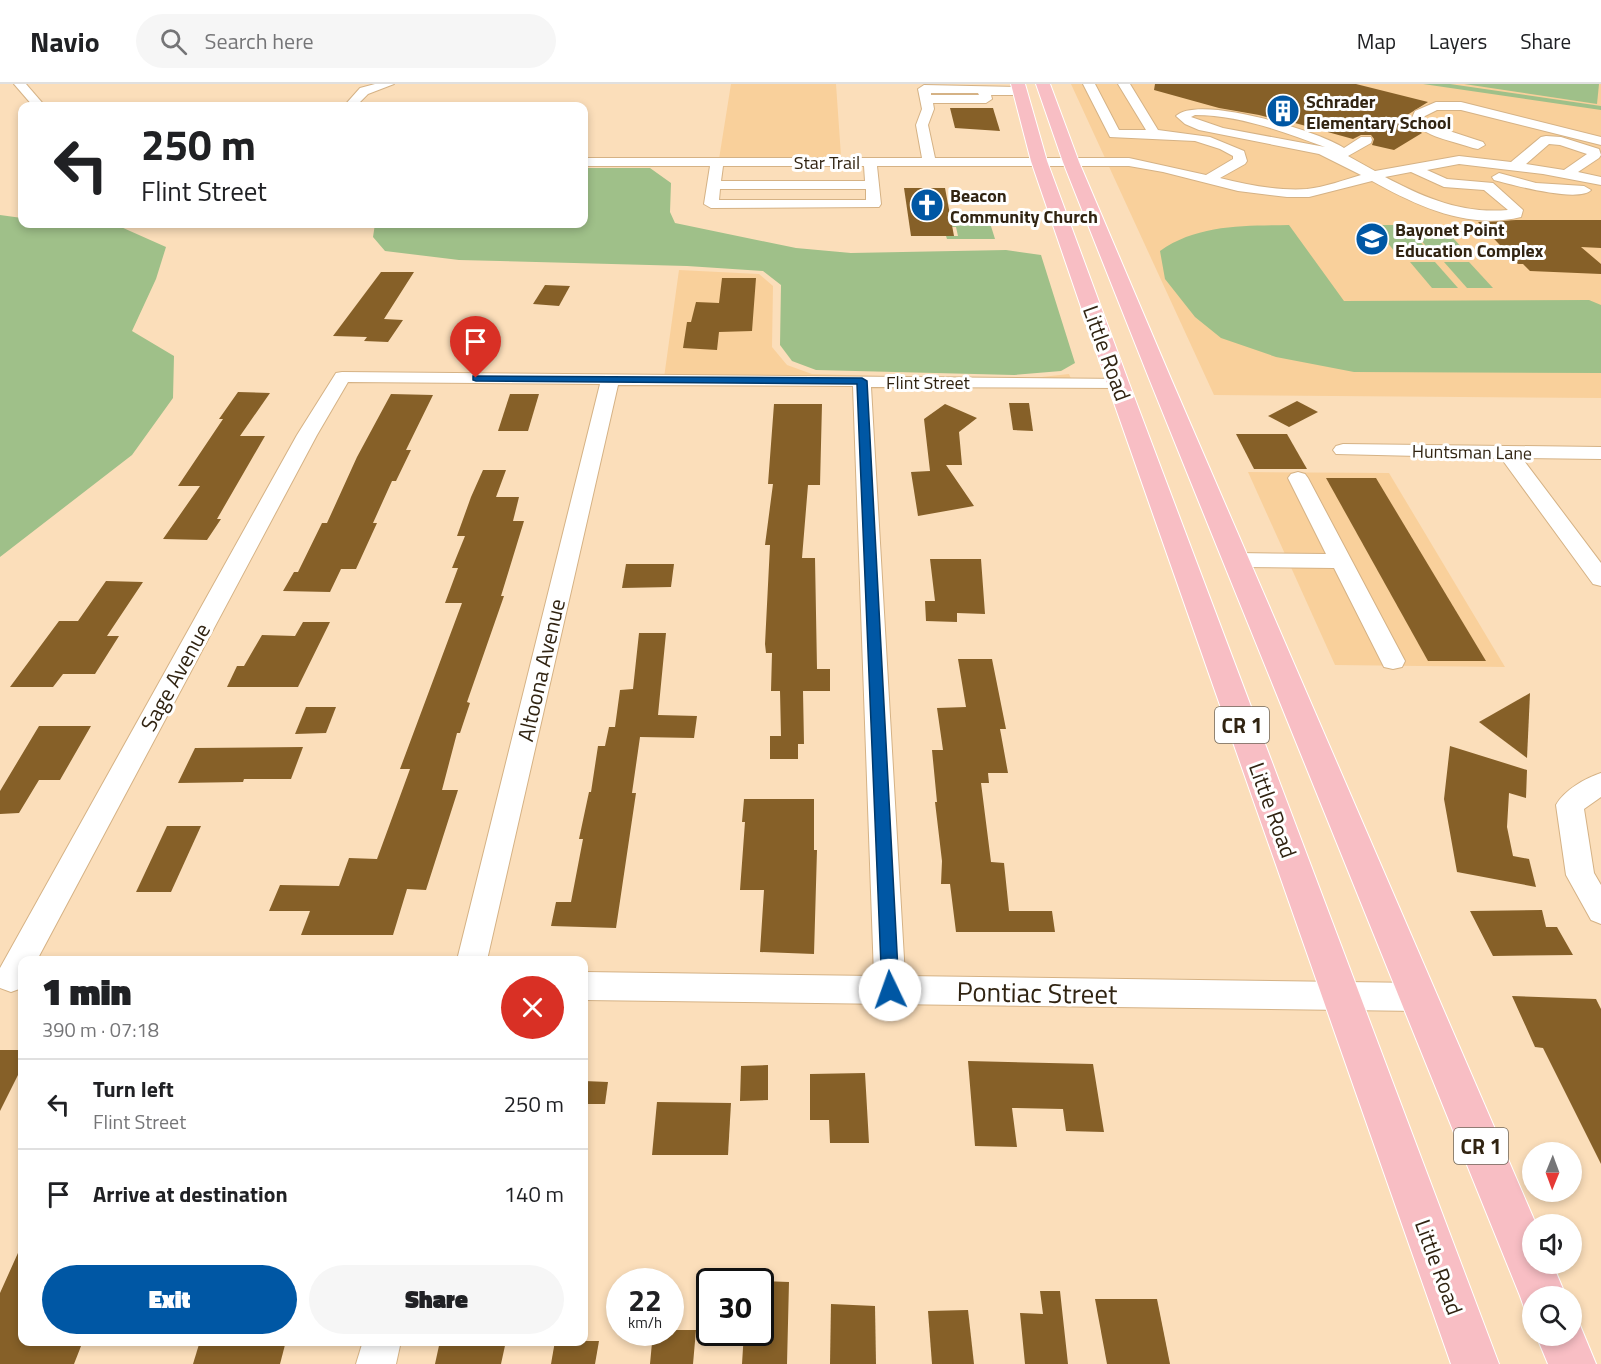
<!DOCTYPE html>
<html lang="en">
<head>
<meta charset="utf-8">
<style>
  :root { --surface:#fff; --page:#f6f6f6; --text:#202124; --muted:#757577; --line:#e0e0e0; --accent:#0057a4 }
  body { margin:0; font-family:"Titillium Web",sans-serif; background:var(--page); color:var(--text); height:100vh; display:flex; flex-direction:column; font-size:22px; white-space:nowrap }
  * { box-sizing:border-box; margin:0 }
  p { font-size:20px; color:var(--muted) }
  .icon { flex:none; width:33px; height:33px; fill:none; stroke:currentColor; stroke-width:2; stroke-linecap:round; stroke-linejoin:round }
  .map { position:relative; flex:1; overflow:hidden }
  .side { position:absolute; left:18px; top:872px; width:570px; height:390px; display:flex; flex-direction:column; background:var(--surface); border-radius:12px; box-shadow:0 3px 9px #0003 }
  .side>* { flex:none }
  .top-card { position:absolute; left:18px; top:18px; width:570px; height:126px; border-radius:12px; box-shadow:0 3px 9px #0003; background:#fff; color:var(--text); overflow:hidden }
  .needle { width:39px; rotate:181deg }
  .controls { position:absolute; left:1522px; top:1058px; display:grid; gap:12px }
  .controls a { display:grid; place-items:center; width:60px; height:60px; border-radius:50%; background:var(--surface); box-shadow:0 3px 9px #0003; font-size:30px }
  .speed { position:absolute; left:606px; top:1184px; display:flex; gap:12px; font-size:30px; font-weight:700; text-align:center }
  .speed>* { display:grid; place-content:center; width:78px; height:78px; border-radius:50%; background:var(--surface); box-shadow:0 3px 9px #0003; line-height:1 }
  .speed small { font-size:15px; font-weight:400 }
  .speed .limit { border:3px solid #111; border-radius:9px; background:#fff; color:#111 }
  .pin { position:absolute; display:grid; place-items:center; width:51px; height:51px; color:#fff; margin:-62px -26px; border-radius:50% 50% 50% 0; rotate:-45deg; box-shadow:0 0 6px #0007 }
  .pin .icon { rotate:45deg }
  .me { position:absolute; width:66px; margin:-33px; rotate:357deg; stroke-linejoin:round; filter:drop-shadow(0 0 4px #0008) }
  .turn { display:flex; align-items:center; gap:21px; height:126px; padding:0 24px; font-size:27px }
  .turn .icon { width:78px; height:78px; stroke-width:2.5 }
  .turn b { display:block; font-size:42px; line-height:51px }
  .round { display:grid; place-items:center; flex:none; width:63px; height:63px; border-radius:32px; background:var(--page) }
  .overview { display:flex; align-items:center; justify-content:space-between; height:102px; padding:0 24px }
  h1 { font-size:36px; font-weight:800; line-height:45px }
  .primary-button { display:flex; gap:12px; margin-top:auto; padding:12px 24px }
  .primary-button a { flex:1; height:69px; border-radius:36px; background:var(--accent); color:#fff; font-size:24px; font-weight:800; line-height:69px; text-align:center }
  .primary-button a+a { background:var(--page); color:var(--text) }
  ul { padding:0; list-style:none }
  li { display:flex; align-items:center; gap:18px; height:90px; padding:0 24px; border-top:2px solid var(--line) }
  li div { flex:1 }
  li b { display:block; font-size:22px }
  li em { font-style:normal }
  header { display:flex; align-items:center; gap:36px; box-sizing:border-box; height:84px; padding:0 30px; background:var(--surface); border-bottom:2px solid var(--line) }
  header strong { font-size:28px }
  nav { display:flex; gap:33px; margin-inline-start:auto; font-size:21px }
  .search { width:420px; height:54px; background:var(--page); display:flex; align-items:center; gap:15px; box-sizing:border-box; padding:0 21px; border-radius:33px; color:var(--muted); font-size:22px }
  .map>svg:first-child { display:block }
</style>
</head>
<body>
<header>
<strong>Navio</strong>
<div class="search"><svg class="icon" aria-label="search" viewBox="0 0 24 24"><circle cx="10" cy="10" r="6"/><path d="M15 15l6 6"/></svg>Search here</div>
<nav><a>Map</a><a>Layers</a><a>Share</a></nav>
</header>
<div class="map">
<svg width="1601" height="1280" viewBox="0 0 1601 1280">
  <rect width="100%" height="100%" fill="#fbdeba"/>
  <g fill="#f9d09b">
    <polygon points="731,0 836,0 841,72 847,75 719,75"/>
    <polygon points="1071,0 1601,0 1601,314 1214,311"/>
    <polygon points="679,186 759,190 773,202 772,263 787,281 812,290 1014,296 1069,290 1075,304 663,301"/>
    <polygon points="1248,388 1389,389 1505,583 1335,581"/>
  </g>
  <g fill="#9fc089">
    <polygon points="1423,0 1450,0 1601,22 1601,26"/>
    <polygon points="1464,0 1599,0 1597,20"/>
    <polygon points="584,84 650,84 671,99 670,128 675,139 796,164 851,169 1006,166 1041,171 1075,279 1061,287 1014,291 816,286 792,277 780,261 781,201 763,187 687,182 459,176 385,167 373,153 375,140 584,140"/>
    <polygon points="0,131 22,134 22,140 82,140 121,143 166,163 156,195 132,247 174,272 173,314 132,371 0,473"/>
    <polygon points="951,139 990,139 995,155 947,155 946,152 958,152 956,143 952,143"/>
    <path d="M 1289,141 L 1344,217 L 1589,216 L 1601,221 L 1601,289 L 1354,288 L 1276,273 L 1221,254 L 1195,233 L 1165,195 L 1160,167 C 1198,140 1245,142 1289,141 Z"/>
    <polygon points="1373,141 1406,141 1429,168 1395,168"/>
    <polygon points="1408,141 1441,141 1466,168 1431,168"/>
    <polygon points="1410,178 1435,178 1458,204 1432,204"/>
    <polygon points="1444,178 1469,178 1493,204 1467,204"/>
  </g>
  <g fill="#866028">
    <polygon points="1155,0 1356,0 1428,18 1404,33 1422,49 1394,66 1372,61 1374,55 1371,51 1361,51 1353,55 1295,39 1292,40 1259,31 1219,24 1154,6"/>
    <polygon points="950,24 993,24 1000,47 955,44"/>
    <polygon points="904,104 945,104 954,152 911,152"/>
    <polygon points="1516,136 1601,136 1601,164 1581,163 1601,180 1601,190 1530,187 1523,180 1518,180 1478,138"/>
    <polygon points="381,188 414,188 384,235 403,236 388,258 364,257 367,253 333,252"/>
    <polygon points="722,194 756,194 752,247 719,248 717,266 683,264 687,238 691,238 696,218 719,219"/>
    <polygon points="545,201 570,202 559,222 533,220"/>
    <polygon points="238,308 270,309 240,352 265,352 217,435 221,435 207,456 163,455 200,402 178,402 223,335 219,335"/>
    <polygon points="391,310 433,311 406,366 411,366 396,397 392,397 373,439 377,439 356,485 341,485 330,508 283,507 294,488 298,488 322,439 327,439 357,373"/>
    <polygon points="510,310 539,310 528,347 498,347"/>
    <polygon points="1297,317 1318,328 1289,343 1268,332"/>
    <polygon points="1009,319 1029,319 1033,347 1013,346"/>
    <polygon points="774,320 822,320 820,401 808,401 802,474 815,474 817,585 830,585 830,607 803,607 804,660 798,660 798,675 770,675 770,652 781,652 780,607 771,607 772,569 766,569 765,560 770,461 765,461 773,400 768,400"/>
    <polygon points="945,320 977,334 959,348 962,381 946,381 974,422 918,432 911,388 930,387 924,335"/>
    <polygon points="1236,350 1287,350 1307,385 1254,385"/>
    <polygon points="483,386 506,386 496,413 519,413 513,437 524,437 501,512 504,512 467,618 470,619 460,649 457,649 442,706 458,706 426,806 407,805 393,851 301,851 310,827 269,827 280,801 339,802 349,774 377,775 410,685 400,685 462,519 445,519 458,484 452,484 465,452 457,452 471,413"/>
    <polygon points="1326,394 1376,394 1486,577 1428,577"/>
    <polygon points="930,475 981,475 985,530 957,529 957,538 926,537 925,517 935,517"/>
    <polygon points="626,480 674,480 671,503 622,504"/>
    <polygon points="106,497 143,498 107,552 119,552 95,590 63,590 53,603 10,603 59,537 78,537"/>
    <polygon points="303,538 330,538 298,603 227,603 237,582 244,582 262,551 295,552"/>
    <polygon points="639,549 666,549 658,631 697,632 694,654 640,653 632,709 636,709 616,844 551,842 556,818 571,818 583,755 579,755 589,708 591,708 598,662 605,662 609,643 615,643 620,606 633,605"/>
    <polygon points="958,575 992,575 1006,645 1000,645 1008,689 988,689 989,699 981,699 991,778 1004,779 1009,827 1052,827 1055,848 956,848 950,800 941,800 942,777 935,718 937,718 932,666 943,666 937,624 966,623"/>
    <polygon points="1530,609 1527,674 1479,638"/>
    <polygon points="306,623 336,623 326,649 295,650"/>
    <polygon points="39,642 91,642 60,696 39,696 19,729 0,730 0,707"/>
    <polygon points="1450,662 1527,686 1526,714 1509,709 1507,743 1513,772 1529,775 1536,803 1457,788 1444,715"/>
    <polygon points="303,663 291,695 244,695 243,698 178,699 195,664"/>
    <polygon points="744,715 814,715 814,766 817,766 814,870 760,868 764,806 740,806 745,738 742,738"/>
    <polygon points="167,742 201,742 171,808 136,808"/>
    <polygon points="1542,826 1546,843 1557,843 1573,871 1493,872 1470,827"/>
    <polygon points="1512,912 1596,915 1601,925 1601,1080 1543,964 1535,963"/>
    <polygon points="0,966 22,966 22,983 0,1027"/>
    <polygon points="968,977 1093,980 1104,1048 1066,1047 1063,1025 1012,1024 1017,1063 975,1062"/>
    <polygon points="768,981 768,1016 740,1017 741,982"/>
    <polygon points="865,989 869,1059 830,1059 829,1036 810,1036 810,990"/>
    <polygon points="584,997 608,998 605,1020 584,1020"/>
    <polygon points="657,1018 731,1019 728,1071 652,1071"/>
    <polygon points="22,1160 22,1257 83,1257 74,1280 0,1280 0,1209"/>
    <polygon points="760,1197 789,1198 787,1280 742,1280 744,1248 760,1248"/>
    <polygon points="1040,1207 1060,1207 1068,1280 1025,1280 1020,1229 1043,1230"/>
    <polygon points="1095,1215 1157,1215 1170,1280 1107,1280"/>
    <polygon points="831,1220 875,1222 876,1280 830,1280"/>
    <polygon points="968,1226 974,1280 932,1280 928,1227"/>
    <polygon points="670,1246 696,1246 693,1280 650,1280 653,1248 670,1248"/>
    <polygon points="200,1257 286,1257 280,1280 193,1280"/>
    <polygon points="440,1257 506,1257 501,1280 435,1280"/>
    <polygon points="555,1257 599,1257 595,1280 551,1280"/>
  </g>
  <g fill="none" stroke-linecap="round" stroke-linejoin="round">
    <defs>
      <g id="minor">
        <polygon points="14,0 26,0 45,22 33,22"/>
        <polygon points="375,0 394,0 368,10 356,22 344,22 360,4"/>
        <path d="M 1083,0 L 1095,0 L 1119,46 L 1146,46 L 1118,0 L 1130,0 L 1158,46 L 1210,53 L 1244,67 L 1247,77 L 1245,80 L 1220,94 C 1247,101 1279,107 1307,105 C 1325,103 1344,96 1361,91 L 1319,70 L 1199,46 L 1185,40 L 1176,32 C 1198,10 1319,47 1344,64 L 1361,53 L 1371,53 L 1372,56 L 1371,59 L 1348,72 L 1375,87 L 1459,72 L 1511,78 L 1541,53 L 1546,52 L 1561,53 L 1599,65 L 1601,71 L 1599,74 L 1578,88 L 1601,93 L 1601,101 L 1543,90 L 1459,80 L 1427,86 L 1447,95 L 1493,99 L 1523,126 L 1521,133 C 1468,146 1417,122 1372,97 L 1309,113 L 1287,113 L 1238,107 L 1163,88 L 1129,82 L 877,82 L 881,120 L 879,123 L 711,124 L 704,120 L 710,82 L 584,82 L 584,74 L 922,74 L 916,41 L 922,25 L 918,5 L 924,1 L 1020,3 L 1026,7 L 1020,11 L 991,11 L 992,15 L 986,19 L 933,19 L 934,25 L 928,41 L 935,74 L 1129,74 L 1206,91 L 1233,75 L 1233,72 L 1220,65 L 1195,57 L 1110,53 ZM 931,9 L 978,9 L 979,11 L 931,11 ZM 1195,31 C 1239,31 1284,48 1325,63 L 1223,44 L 1191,33 ZM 1549,60 L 1560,61 L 1587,70 L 1564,86 L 1526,80 ZM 723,82 L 864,82 L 865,97 L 721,97 ZM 1411,88 L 1444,103 L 1484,106 L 1508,126 C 1462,130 1425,114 1385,93 ZM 720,105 L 866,105 L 866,116 L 719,116 Z"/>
        <path d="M 1436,18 L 1461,18 L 1601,53 L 1601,61 L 1461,26 L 1437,26 L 1425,32 L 1423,35 L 1428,40 L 1483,58 L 1485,61 L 1478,65 L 1473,64 C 1453,57 1424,53 1411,36 L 1415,27 Z"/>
        <path d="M 1499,89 L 1536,99 L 1584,102 L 1591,106 C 1579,119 1512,101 1494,96 L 1492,93 Z"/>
        <polygon points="342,288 1124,295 1127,299 1124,303 1118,304 871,303 905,892 1419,899 1430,903 1435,913 1430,923 1419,927 584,916 584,888 874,892 853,302 618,301 487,876 457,876 600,300 348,298 317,351 37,876 22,876 22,904 11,908 0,904 0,884 297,351 336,289"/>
        <polygon points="1343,360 1601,363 1601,375 1522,374 1601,479 1601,502 1593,500 1501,374 1336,370 1333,366 1336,362"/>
        <polygon points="1298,388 1305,390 1308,394 1405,577 1402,583 1393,585 1384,583 1334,484 1236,483 1228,481 1225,476 1228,471 1236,469 1326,470 1288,394 1291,390"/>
        <path d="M 1601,689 L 1601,713 L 1584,725 L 1594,789 L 1601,801 L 1601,840 L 1591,836 L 1566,791 L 1556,721 C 1564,706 1586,694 1601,689 Z"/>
        <polygon points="363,1257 401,1257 396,1280 356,1280"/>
      </g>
      <g id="major">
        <polygon points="1011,0 1025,0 1047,77 1129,299 1499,1280 1451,1280 1107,299 1031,77"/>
        <polygon points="1036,0 1050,0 1079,78 1172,297 1536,1140 1533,1140 1533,1179 1552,1179 1566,1212 1533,1212 1533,1231 1526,1229 1520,1212 1150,297 1063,78"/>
        <polygon points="1572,1232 1577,1234 1596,1280 1548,1280 1536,1251 1572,1251"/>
      </g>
    </defs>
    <use href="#minor" stroke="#d5b285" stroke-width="2"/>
    <use href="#major" stroke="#fff" stroke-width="2"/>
    <use href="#minor" fill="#fff" fill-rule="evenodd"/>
    <use href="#major" fill="#f8bec4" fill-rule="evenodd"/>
  </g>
  <polygon fill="#0057a4" stroke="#00396b" stroke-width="1.5" points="473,292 862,294 867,297 899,906 896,911 890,913 884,911 882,906 857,300 476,297 473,296"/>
  <defs>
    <symbol id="building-disc" viewBox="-11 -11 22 22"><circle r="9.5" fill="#0057a4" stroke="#fff"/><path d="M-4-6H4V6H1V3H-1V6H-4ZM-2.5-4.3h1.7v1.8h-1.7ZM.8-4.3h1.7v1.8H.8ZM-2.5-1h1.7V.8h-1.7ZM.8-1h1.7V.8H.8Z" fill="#fff"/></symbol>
    <symbol id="church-disc" viewBox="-11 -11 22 22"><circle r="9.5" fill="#0057a4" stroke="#fff"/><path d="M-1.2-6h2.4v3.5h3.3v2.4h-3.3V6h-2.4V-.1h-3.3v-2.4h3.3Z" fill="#fff"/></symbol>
    <symbol id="school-disc" viewBox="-11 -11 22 22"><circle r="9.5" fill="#0057a4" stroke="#fff"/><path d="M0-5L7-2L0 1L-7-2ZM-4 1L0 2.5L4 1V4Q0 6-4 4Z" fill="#fff"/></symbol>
  </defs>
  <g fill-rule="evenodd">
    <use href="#building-disc" x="1264" y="8" width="38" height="38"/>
    <use href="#church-disc" x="908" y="102" width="38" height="38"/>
    <use href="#school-disc" x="1353" y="136" width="38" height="38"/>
  </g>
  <g text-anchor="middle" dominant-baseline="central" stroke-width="6" stroke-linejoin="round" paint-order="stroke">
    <g font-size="18" font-weight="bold" fill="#312412" stroke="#fff" text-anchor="start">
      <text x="1306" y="17">Schrader<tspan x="1306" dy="21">Elementary School</tspan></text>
      <text x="950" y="111">Beacon<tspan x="950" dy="21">Community Church</tspan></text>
      <text x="1395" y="145">Bayonet Point<tspan x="1395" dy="21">Education Complex</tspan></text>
    </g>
    <g font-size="18" fill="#312412" stroke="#fff">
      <text x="827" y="78">Star Trail</text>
      <text x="928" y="298">Flint Street</text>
      <text transform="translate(1472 368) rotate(1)">Huntsman Lane</text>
    </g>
    <g fill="#fff" stroke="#6f6659" stroke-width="1.5">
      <rect x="1215" y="623" width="54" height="36" rx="4.5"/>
      <rect x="1454" y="1044" width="54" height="36" rx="4.5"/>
    </g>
    <g font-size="21" font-weight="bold" fill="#312412">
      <text x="1242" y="641">CR 1</text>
      <text x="1481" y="1062">CR 1</text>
    </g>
    <g font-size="22" fill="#312412" stroke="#fff">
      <text transform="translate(1107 269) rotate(70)">Little Road</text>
      <text transform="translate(541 586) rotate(-77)">Altoona Avenue</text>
      <text transform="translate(175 593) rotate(-61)">Sage Avenue</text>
      <text transform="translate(1273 726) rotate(70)">Little Road</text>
      <text transform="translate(1439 1183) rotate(70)">Little Road</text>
    </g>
    <g font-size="27" fill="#312412" stroke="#fff">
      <text transform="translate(1037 908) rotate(1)">Pontiac Street</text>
    </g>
  </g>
</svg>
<div class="controls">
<a><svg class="needle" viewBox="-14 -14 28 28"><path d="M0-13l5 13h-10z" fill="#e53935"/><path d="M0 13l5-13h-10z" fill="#757577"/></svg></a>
<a><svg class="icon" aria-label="sound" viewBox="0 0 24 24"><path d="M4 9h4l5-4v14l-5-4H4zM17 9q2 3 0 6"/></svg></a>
<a><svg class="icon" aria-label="search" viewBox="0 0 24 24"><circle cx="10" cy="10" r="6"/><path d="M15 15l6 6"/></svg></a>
</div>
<div class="speed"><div>22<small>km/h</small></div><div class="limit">30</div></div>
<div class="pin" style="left:476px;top:294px;background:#d93025"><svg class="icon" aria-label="arrive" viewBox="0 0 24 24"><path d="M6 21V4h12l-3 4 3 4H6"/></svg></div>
<svg class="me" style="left:890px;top:906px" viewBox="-20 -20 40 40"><circle r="19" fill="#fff"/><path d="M0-13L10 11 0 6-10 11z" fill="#0057a4"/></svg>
<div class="top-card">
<div class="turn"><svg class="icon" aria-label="left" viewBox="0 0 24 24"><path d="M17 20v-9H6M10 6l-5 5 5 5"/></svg><div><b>250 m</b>Flint Street</div></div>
</div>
<section class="side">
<div class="overview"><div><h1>1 min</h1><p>390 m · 07:18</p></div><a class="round" style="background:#d93025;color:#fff"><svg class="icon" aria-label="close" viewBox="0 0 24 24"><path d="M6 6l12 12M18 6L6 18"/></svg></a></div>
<ul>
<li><svg class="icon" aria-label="left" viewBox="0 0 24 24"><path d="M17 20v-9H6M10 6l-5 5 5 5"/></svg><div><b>Turn left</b><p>Flint Street</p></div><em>250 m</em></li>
<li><svg class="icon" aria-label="arrive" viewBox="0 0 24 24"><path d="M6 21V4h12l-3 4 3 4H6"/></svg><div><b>Arrive at destination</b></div><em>140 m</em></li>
</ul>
<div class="primary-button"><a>Exit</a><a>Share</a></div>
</section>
</div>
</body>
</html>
